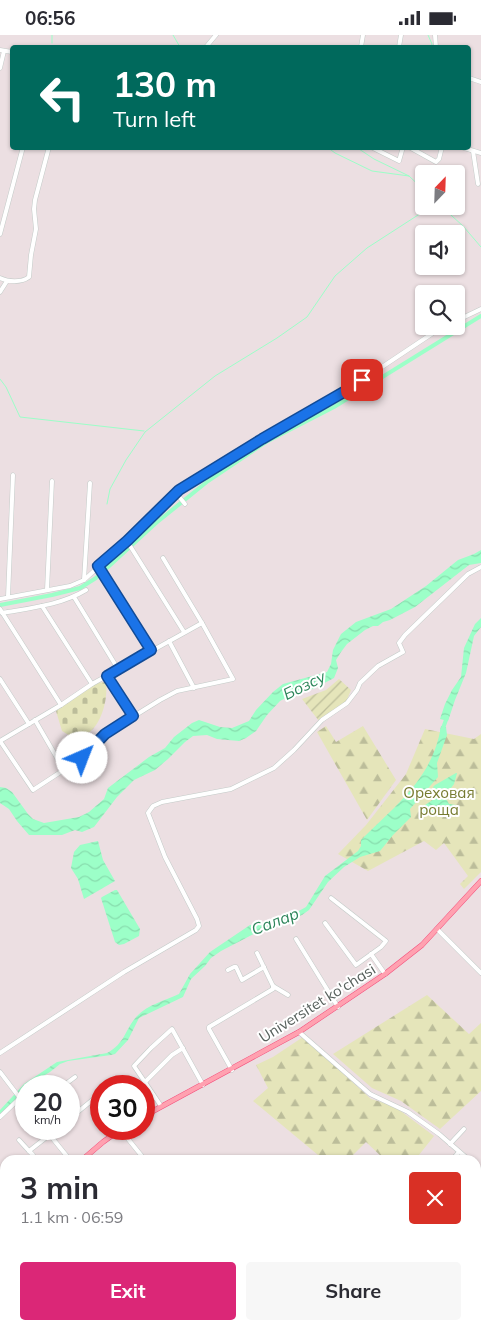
<!DOCTYPE html>
<html lang="en">
<head>
<meta charset="utf-8">
<style>
  :root { --surface:#fff; --page:#f7f7f7; --text:#2b2b33; --muted:#7c7c81; --accent:#db2777 }
  body { margin:0; font-family:Mulish,sans-serif; background:var(--page); color:var(--text); height:100vh; display:flex; flex-direction:column; font-size:19px; white-space:nowrap }
  * { box-sizing:border-box; margin:0 }
  p { font-size:16px; color:var(--muted) }
  .icon { flex:none; width:28px; height:28px; fill:none; stroke:currentColor; stroke-width:2; stroke-linecap:round; stroke-linejoin:round }
  .map { position:relative; flex:1; overflow:hidden }
  .side { position:absolute; left:0px; top:1120px; width:481px; height:175px; display:flex; flex-direction:column; background:var(--surface); border-radius:15px 15px 0 0; box-shadow:0 1px 4px #0004 }
  .side>* { flex:none }
  .guide { position:absolute; left:10px; top:10px; width:461px; height:105px; border-radius:5px; box-shadow:0 1px 4px #0004; background:#00695c; color:#fff; overflow:hidden }
  .needle { width:32px; rotate:23deg }
  .fabs { position:absolute; left:415px; top:130px; display:grid; gap:10px }
  .fabs a { display:grid; place-items:center; width:50px; height:50px; border-radius:5px; background:var(--surface); box-shadow:0 1px 4px #0004; font-size:25px }
  .speed { position:absolute; left:15px; top:1040px; display:flex; gap:10px; font-size:25px; font-weight:700; text-align:center }
  .speed>* { display:grid; place-content:center; width:65px; height:65px; border-radius:50%; background:var(--surface); box-shadow:0 1px 4px #0004; line-height:1 }
  .speed small { font-size:12px; font-weight:400 }
  .speed .limit { border:8px solid #d22; background:#fff; color:#111 }
  .pin { position:absolute; display:grid; place-items:center; width:42px; height:42px; color:#fff; margin:-21px; border-radius:10px; box-shadow:0 2px 8px #0006 }
  .me { position:absolute; width:55px; margin:-28px; rotate:44deg; stroke-linejoin:round; filter:drop-shadow(0 0 4px #0008) }
  .turn { display:flex; align-items:center; gap:18px; height:105px; padding:0 20px; font-size:22px }
  .turn .icon { width:65px; height:65px; stroke-width:2.5 }
  .turn b { display:block; font-size:35px; line-height:42px }
  .round { display:grid; place-items:center; flex:none; width:52px; height:52px; border-radius:5px; background:var(--page) }
  .head { display:flex; align-items:center; justify-content:space-between; height:85px; padding:0 20px }
  h1 { font-size:30px; font-weight:700; line-height:38px }
  .cta { display:flex; gap:10px; margin-top:auto; padding:10px 20px }
  .cta a { flex:1; height:58px; border-radius:5px; background:var(--accent); color:#fff; font-size:20px; font-weight:700; line-height:58px; text-align:center }
  .cta a+a { background:var(--page); color:var(--text) }
  .status { display:flex; justify-content:space-between; align-items:center; height:35px; padding:0 25px; background:var(--surface); direction:ltr }
  .status svg { height:14px; fill:currentColor }
  .map>svg:first-child { display:block }
</style>
</head>
<body>
<div class="status"><b>06:56</b><svg viewBox="0 0 49 12"><path d="M0 12V9h3v3zM5 12V6h3v6zM10 12V3h3v9zM15 12V0h3v12zM26 1h20v11H26zM47 4h2v5h-2z"/></svg></div>
<div class="map">
<svg width="481" height="1295" viewBox="0 0 481 1295">
  <defs>
    <pattern id="forest-firs" width="22" height="20" patternUnits="userSpaceOnUse" patternTransform="scale(1.25)"><rect width="22" height="20" fill="#e5e5ba"/><path d="M5 1l3.5 6h-7zM16 11l3.5 6h-7z" fill="#bcbd9a"/></pattern>
    <pattern id="cemetery-stones" width="16" height="16" patternUnits="userSpaceOnUse" patternTransform="scale(1.25)"><rect width="16" height="16" fill="#e5e5ba"/><path d="M2 7V4a2 2 0 0 1 4 0v3zM10 15v-3a2 2 0 0 1 4 0v3z" fill="#bcbd9a"/></pattern>
    <pattern id="garden-furrows" width="10" height="10" patternUnits="userSpaceOnUse" patternTransform="scale(1.25)"><rect width="10" height="10" fill="#e5e5ba"/><path d="M-1 1l2-2M0 10L10 0M9 11l2-2" fill="none" stroke="#bcbd9a"/></pattern>
    <pattern id="water-waves" width="16" height="10" patternUnits="userSpaceOnUse" patternTransform="scale(1.25)"><rect width="16" height="10" fill="#9cffc8"/><path d="M0 5q4-4 8 0t8 0" fill="none" stroke="#88ddae"/></pattern>
  </defs>
  <rect width="100%" height="100%" fill="#ecdfe2"/>
  <polygon fill="#ded0d3" points="5,1214 5,1290 245,1290 250,1295 0,1295 0,1219"/>
  <g fill="url(#forest-firs)">
    <polygon points="326,691 336,707 363,691 396,745 367,785 317,697"/>
    <polygon points="425,694 474,704 481,699 481,837 464,854 460,849 468,841 444,808 436,815 424,806 368,836 338,819 366,790 406,739"/>
    <polygon points="427,960 469,999 481,988 481,1056 440,1094 401,1066 372,1053 333,1019"/>
    <polygon points="303,1002 371,1064 394,1071 434,1101 415,1125 385,1125 366,1107 348,1125 324,1125 253,1066 268,1053 256,1030 273,1022"/>
  </g>
  <path fill="url(#cemetery-stones)" d="M 106,647 C 108,662 103,685 91,696 C 86,700 77,701 72,702 L 62,696 L 56,676 L 96,648 Z"/>
  <polygon fill="url(#garden-furrows)" points="339,644 351,655 346,667 319,686 302,664 326,655"/>
  <g fill="url(#water-waves)">
    <polygon points="481,515 481,528 469,530 415,572 390,585 383,587 378,591 373,591 365,595 347,609 341,617 336,625 338,633 334,643 313,654 299,656 280,666 267,680 256,696 246,703 239,706 217,704 207,700 193,701 185,707 168,724 155,735 134,745 117,762 94,792 82,797 75,795 62,800 29,800 17,786 9,774 0,768 0,752 6,753 12,757 28,779 33,784 44,788 79,782 89,777 104,764 108,753 149,722 165,713 174,702 192,688 199,685 220,692 232,693 249,686 256,675 273,657 283,649 327,637 331,629 333,615 341,599 356,587 391,574 426,551 458,525 474,519"/>
    <polygon points="481,583 481,592 474,601 466,638 455,665 448,686 440,684 445,669 452,655 461,642 464,613 475,589"/>
    <path d="M 441,691 L 446,692 L 447,700 L 437,728 L 438,742 L 410,774 L 411,782 L 393,800 L 380,816 L 360,822 L 344,832 L 328,847 L 309,875 L 302,880 L 261,895 L 221,916 L 211,923 L 205,931 L 191,944 L 183,962 L 139,983 L 128,1005 L 115,1019 L 111,1020 L 68,1026 L 60,1029 L 50,1037 L 26,1051 L 16,1064 L 0,1080 L 0,1075 L 24,1049 L 57,1027 L 107,1018 C 125,1009 125,994 137,981 C 147,970 166,965 179,959 L 190,939 L 210,917 L 250,890 L 261,889 L 274,884 L 288,882 L 306,872 L 325,841 L 358,816 L 361,811 L 361,805 C 396,770 433,743 441,691 Z"/>
    <polygon points="456,738 457,738 454,749 451,753 440,756 434,754 433,752 435,750"/>
    <polygon points="440,760 444,760 449,769 456,770 456,772 435,779 421,777 422,772"/>
    <polygon points="98,806 103,825 115,846 84,864 78,844 71,833 74,817 80,810"/>
    <polygon points="115,855 117,855 140,894 139,901 124,909 119,910 115,907 101,863 102,862"/>
  </g>
  <g fill="none" stroke-linecap="round" stroke-linejoin="round">
    <g stroke="#9cffc8" stroke-width="1">
      <polyline points="52,0 52,8"/>
      <polyline points="173,0 180,12"/>
      <polyline points="428,0 432,9 431,12"/>
      <polyline points="327,112 335,118 372,136 409,141"/>
      <polyline points="356,112 374,124 409,141 424,155"/>
      <polyline points="441,171 463,191 481,212"/>
      <polyline points="0,344 6,352 20,382 144,396"/>
      <polyline points="107,469 110,454 126,425 145,397 215,341 277,303 307,282 335,241 367,213 432,171"/>
    </g>
    <g stroke="#9cffc8" stroke-width="4">
      <polyline points="0,570 52,560 80,553 96,543 156,488 208,446 266,407 334,372 481,281"/>
      <polyline points="442,696 447,682"/>
    </g>
    <defs>
      <g id="minor">
        <polyline points="435,0 436,12"/>
        <polyline points="206,12 216,0"/>
        <polyline points="361,12 363,0"/>
        <polyline points="399,12 401,0"/>
        <polyline points="0,15 12,17"/>
        <polyline points="0,33 4,16"/>
        <polyline points="469,43 481,47"/>
        <polyline points="371,112 399,126 403,112"/>
        <polyline points="409,112 436,127 439,124 442,112"/>
        <polyline points="461,112 481,118"/>
        <polyline points="473,116 478,149"/>
        <polyline points="0,199 23,112"/>
        <path d="M 0,243 C 8,247 21,248 29,242 L 31,220 L 36,194 L 34,174 L 35,165 L 49,112"/>
        <polyline points="0,257 7,246"/>
        <polyline points="456,286 481,274"/>
        <polyline points="176,458 185,469"/>
        <polyline points="127,506 184,597"/>
        <polyline points="98,531 151,615"/>
        <polyline points="84,545 90,448"/>
        <polyline points="47,555 52,446"/>
        <polyline points="8,562 13,440"/>
        <polyline points="74,562 118,634"/>
        <polyline points="0,564 70,551 84,545 127,506 179,455 262,404 349,354 436,296 445,291"/>
        <polyline points="42,571 92,649"/>
        <polyline points="0,574 61,670"/>
        <path d="M 2,578 C 30,573 61,570 86,555"/>
        <polyline points="169,606 194,653"/>
        <polyline points="107,641 133,681"/>
        <polyline points="0,644 29,689"/>
        <polyline points="35,685 64,735"/>
        <polyline points="0,706 33,755 82,723 105,699 160,665 177,656 233,644 202,588 163,523"/>
        <polyline points="0,706 61,670 92,649 202,588"/>
        <polyline points="325,888 356,930 381,912 386,906 331,863"/>
        <polyline points="437,894 481,938"/>
        <polyline points="296,904 338,972"/>
        <polyline points="371,919 385,939"/>
        <polyline points="228,935 234,932 236,932 242,945 264,932"/>
        <polyline points="273,951 288,960"/>
        <polyline points="299,997 370,1059 408,1077 439,1099 469,1125"/>
        <polyline points="0,1018 124,937 196,895 199,891 197,884 165,822 148,778 153,771 162,767 231,754 274,733 294,715 322,685 347,668 357,655 360,648 378,631 403,617 399,608 405,600 468,539 481,532"/>
        <polyline points="232,1035 209,994 209,992 273,954 273,951 257,918"/>
        <polyline points="0,1037 26,1071"/>
        <polyline points="145,1047 172,1020 183,1013"/>
        <polyline points="63,1051 75,1042"/>
        <polyline points="161,1071 134,1031 151,1013 172,994 203,1050"/>
        <polyline points="0,1082 20,1063"/>
        <polyline points="69,1084 101,1058"/>
        <polyline points="45,1094 70,1125"/>
        <polyline points="120,1094 145,1125"/>
        <polyline points="19,1105 29,1116 57,1094"/>
        <polyline points="450,1109 464,1094"/>
        <polyline points="28,1125 33,1120 29,1116"/>
        <polyline points="452,1125 459,1117"/>
        <polyline points="476,1132 481,1135"/>
        <polyline points="0,1138 5,1145"/>
        <polyline points="0,1156 5,1151"/>
        <polyline points="476,1214 477,1214"/>
        <polyline points="302,1295 307,1290"/>
      </g>
      <g id="major">
        <polyline points="144,1081 299,997 385,939 422,910 481,846"/>
        <polyline points="82,1125 103,1107 121,1094"/>
        <polyline points="0,1206 5,1201"/>
      </g>
    </defs>
    <use href="#minor" stroke="#c3cbc8" stroke-width="5"/>
    <use href="#major" stroke="#f4507d" stroke-width="5.5"/>
    <use href="#minor" stroke="#fff" stroke-width="4"/>
    <use href="#major" stroke="#ffa1b0" stroke-width="4.5"/>
  </g>
  <g fill="none" stroke-linecap="round" stroke-linejoin="round">
    <defs>
      <polyline id="route" points="82,723 105,699 133,681 107,641 151,615 98,531 127,506 179,455 262,404 349,354 362,345"/>
    </defs>
    <use href="#route" stroke="#114b97" stroke-width="12"/>
    <use href="#route" stroke="#1a73e8" stroke-width="9"/>
  </g>
  <g text-anchor="middle" dominant-baseline="central" stroke-width="4" stroke-linejoin="round" paint-order="stroke">
    <g font-size="15" fill="#767a2f" stroke="#fff">
      <text x="439" y="757">Ореховая<tspan x="439" dy="17">роща</tspan></text>
    </g>
    <g font-size="15" fill="#58615d" stroke="#fff">
      <text transform="translate(317 968) rotate(-32)">Universitet ko'chasi</text>
    </g>
    <g font-size="16" font-style="italic" fill="#2e855b" stroke="#fff">
      <text transform="translate(304 650) rotate(-26)">Бозсу</text>
      <text transform="translate(275 886) rotate(-21)">Салар</text>
    </g>
  </g>
</svg>
<div class="fabs">
<a><svg class="needle" viewBox="-14 -14 28 28"><path d="M0-13l5 13h-10z" fill="#e53935"/><path d="M0 13l5-13h-10z" fill="#7c7c81"/></svg></a>
<a><svg class="icon" aria-label="sound" viewBox="0 0 24 24"><path d="M4 9h4l5-4v14l-5-4H4zM17 9q2 3 0 6"/></svg></a>
<a><svg class="icon" aria-label="search" viewBox="0 0 24 24"><circle cx="10" cy="10" r="6"/><path d="M15 15l6 6"/></svg></a>
</div>
<div class="speed"><div>20<small>km/h</small></div><div class="limit">30</div></div>
<div class="pin" style="left:362px;top:345px;background:#d93025"><svg class="icon" aria-label="arrive" viewBox="0 0 24 24"><path d="M6 21V4h12l-3 4 3 4H6"/></svg></div>
<svg class="me" style="left:82px;top:723px" viewBox="-20 -20 40 40"><circle r="19" fill="#fff"/><path d="M0-13L10 11 0 6-10 11z" fill="#1a73e8"/></svg>
<div class="guide">
<div class="turn"><svg class="icon" aria-label="left" viewBox="0 0 24 24"><path d="M17 20v-9H6M10 6l-5 5 5 5"/></svg><div><b>130 m</b>Turn left</div></div>
</div>
<section class="side">
<div class="head"><div><h1>3 min</h1><p>1.1 km · 06:59</p></div><a class="round" style="background:#d93025;color:#fff"><svg class="icon" aria-label="close" viewBox="0 0 24 24"><path d="M6 6l12 12M18 6L6 18"/></svg></a></div>
<div class="cta"><a>Exit</a><a>Share</a></div>
</section>
</div>
</body>
</html>
